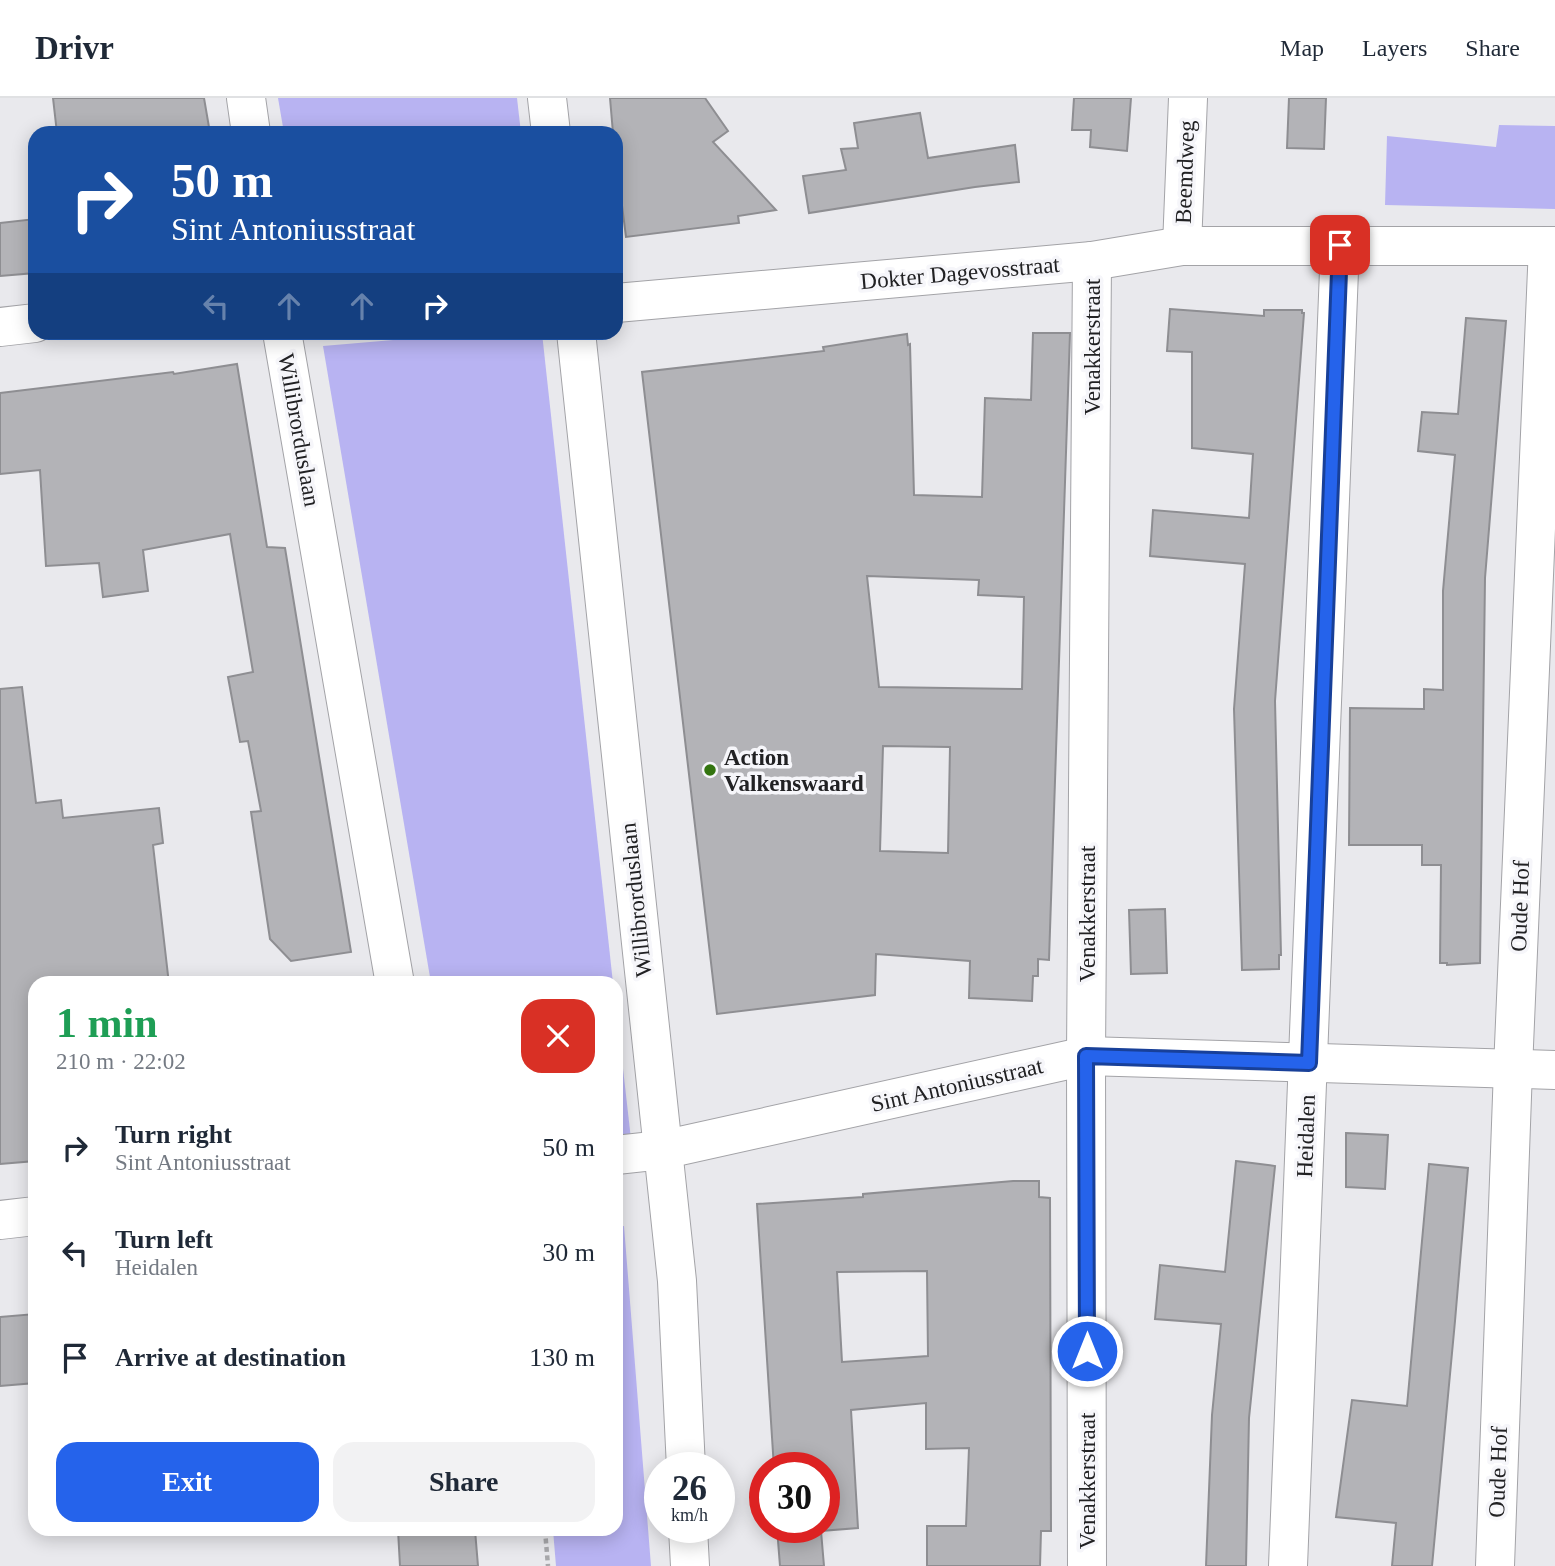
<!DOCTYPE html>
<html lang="en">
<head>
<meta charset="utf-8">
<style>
  :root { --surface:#fff; --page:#f2f2f3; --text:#1f2937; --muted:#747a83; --line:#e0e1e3; --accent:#2563eb }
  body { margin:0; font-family:Georgia,serif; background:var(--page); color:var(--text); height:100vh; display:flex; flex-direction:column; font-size:26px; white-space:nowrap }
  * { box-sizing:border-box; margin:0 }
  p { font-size:23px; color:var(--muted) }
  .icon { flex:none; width:38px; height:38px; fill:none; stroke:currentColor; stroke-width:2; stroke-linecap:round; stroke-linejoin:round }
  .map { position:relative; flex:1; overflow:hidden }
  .drawer { position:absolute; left:28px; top:878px; width:595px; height:560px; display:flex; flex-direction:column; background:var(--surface); border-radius:21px; box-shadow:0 4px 18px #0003 }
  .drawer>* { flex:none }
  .banner { position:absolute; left:28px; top:28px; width:595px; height:214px; border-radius:21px; box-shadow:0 4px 18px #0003; background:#1a4fa0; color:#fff; overflow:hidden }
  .speed { position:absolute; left:644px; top:1354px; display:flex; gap:14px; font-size:35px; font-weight:700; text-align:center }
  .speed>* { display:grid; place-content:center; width:91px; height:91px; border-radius:50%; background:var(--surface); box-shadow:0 4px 18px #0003; line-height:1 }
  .speed small { font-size:18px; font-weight:400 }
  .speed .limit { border:10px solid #d22; background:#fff; color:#111 }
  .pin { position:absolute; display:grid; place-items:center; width:60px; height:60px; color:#fff; margin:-30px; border-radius:14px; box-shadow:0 4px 10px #0006 }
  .me { position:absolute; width:77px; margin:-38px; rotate:0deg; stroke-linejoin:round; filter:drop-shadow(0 0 5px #0008) }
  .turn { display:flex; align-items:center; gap:24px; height:147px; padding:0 28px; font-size:32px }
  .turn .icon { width:91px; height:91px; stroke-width:2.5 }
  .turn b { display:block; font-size:49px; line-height:60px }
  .lanes { display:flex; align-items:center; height:66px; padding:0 28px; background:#0003; justify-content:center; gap:35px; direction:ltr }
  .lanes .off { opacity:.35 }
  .round { display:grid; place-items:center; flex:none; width:74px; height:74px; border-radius:21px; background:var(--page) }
  .head { display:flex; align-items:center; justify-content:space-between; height:119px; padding:0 28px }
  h1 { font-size:42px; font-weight:600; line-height:52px; color:#1e9e55 }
  .primary-button { display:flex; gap:14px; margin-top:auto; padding:14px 28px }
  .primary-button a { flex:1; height:80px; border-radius:21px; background:var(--accent); color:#fff; font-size:28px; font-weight:600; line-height:80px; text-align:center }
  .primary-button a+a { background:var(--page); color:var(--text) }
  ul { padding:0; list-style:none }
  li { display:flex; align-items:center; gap:21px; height:105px; padding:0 28px }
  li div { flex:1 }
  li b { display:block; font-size:26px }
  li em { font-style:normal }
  header { display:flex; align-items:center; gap:42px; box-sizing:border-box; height:98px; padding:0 35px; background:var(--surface); border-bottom:2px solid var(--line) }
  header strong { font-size:33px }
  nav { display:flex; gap:38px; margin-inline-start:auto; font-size:24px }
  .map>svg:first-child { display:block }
</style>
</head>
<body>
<header>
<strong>Drivr</strong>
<nav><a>Map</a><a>Layers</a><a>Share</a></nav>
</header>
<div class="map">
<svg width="1555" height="1468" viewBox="0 0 1555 1468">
  <rect width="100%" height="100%" fill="#e9e9ed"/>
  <g fill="#b8b3f2">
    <polygon points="278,0 517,0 521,35 284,35"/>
    <polygon points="1499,27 1555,28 1555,111 1385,107 1387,38 1496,49"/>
    <polygon points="475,235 542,235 613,885 431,885 323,248"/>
    <polygon points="616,909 631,1041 616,1042"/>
    <polygon points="624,1128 651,1468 556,1468 553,1432 616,1432 616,1129"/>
  </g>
  <g fill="#b3b3b7" stroke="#8e8e92" stroke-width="2" fill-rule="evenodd">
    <polygon points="53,0 204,0 210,35 57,35"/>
    <polygon points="610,0 705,0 728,33 713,44 776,112 738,118 739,125 626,139 616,61 616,35 613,35"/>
    <polygon points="1074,0 1131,0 1127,53 1090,49 1091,32 1072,32"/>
    <polygon points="1289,0 1326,0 1324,51 1287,50"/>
    <polygon points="920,15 928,60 1015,47 1019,84 975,89 809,115 803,78 846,72 841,51 858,50 854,25"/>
    <polygon points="35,121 35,175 0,178 0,125"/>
    <polygon points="1170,211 1264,218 1264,212 1302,212 1302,215 1304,215 1275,603 1281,857 1279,857 1279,871 1242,872 1234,611 1245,466 1150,458 1153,412 1249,420 1253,356 1192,350 1192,254 1167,253"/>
    <polygon points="1466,220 1506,223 1485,480 1480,865 1447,867 1447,865 1440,865 1441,767 1422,767 1422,747 1349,747 1350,610 1424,611 1424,591 1443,592 1443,493 1455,357 1418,353 1422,314 1458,316"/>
    <path d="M 1033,235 L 1070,235 L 1049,862 L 1038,861 L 1038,878 L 1033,878 L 1032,903 L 969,900 L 970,863 L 876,856 L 875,897 L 717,916 L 642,274 L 824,253 L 823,249 L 907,236 L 908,247 L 910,246 L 914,397 L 982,399 L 985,300 L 1031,302 ZM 867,478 L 979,482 L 978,497 L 1024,499 L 1022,591 L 879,589 ZM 883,648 L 950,649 L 948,755 L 880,753 Z"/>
    <polygon points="237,266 267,449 285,450 351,854 291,863 270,841 251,714 261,713 248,643 240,644 228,579 253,574 230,436 143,452 148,493 103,499 99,465 46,468 40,372 0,376 0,295 173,274 174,276"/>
    <polygon points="22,589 36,705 61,702 63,720 159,710 163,745 153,747 169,886 35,886 35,1063 0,1066 0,591"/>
    <polygon points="1165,811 1167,875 1131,876 1129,812"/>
    <polygon points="1346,1035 1388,1037 1385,1091 1346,1089"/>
    <polygon points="1236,1063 1275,1068 1249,1320 1246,1468 1206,1468 1212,1317 1221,1226 1155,1221 1160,1167 1225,1174"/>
    <polygon points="1429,1066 1468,1070 1455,1223 1432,1468 1392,1468 1396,1425 1336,1419 1352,1302 1407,1308"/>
    <path d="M 1013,1083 L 1039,1083 L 1039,1099 L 1050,1100 L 1051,1433 L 1041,1433 L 1040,1468 L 927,1468 L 927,1428 L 966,1428 L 969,1350 L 926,1351 L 926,1305 L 851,1312 L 858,1430 L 821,1433 L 824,1468 L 780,1468 L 777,1430 L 824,1430 L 824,1370 L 774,1370 L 757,1106 L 863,1099 L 863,1096 ZM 927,1173 L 928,1258 L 842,1264 L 837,1174 Z"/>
    <polygon points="35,1216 35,1285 0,1288 0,1219"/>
    <polygon points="398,1432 475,1432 478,1468 400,1468"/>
  </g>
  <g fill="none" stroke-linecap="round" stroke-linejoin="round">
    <defs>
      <g id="minor">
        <polyline points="246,0 251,35"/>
        <polyline points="547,0 551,35"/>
        <polyline points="1182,148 1188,0"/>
        <polyline points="616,205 1092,163 1182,148 1555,148"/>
        <polyline points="0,229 35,225"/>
        <polyline points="282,234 395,886"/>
        <polyline points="576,234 677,1183 686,1370"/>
        <polyline points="616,1057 662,1052 1086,958 1555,972"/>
        <polyline points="0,1122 35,1118"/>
        <polyline points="688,1430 690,1468"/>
        <polyline points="1087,1468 1086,958 1092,163"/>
        <polyline points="1288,1468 1340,147"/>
        <polyline points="1495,1468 1513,971 1548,148"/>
      </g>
    </defs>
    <use href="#minor" stroke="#a3a3a7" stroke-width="40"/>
    <polyline stroke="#a8a8ab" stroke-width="4.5" stroke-dasharray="5 3.5" stroke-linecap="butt" points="545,1432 548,1468"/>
    <use href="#minor" stroke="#fff" stroke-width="38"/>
  </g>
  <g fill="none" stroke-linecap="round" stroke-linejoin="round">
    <defs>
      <polyline id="route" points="1087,1253 1086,958 1309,965 1340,147"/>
    </defs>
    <use href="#route" stroke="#184099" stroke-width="18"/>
    <use href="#route" stroke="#2563eb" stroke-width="12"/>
  </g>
  <circle fill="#33740f" stroke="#f6f6fa" stroke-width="2.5" cx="710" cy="672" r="7"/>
  <g text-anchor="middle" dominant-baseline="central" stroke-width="7" stroke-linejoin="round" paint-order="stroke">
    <g font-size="23" fill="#212123" stroke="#f6f6fa">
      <text transform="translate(1185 74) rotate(-88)">Beemdweg</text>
      <text transform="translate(960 175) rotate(-5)">Dokter Dagevosstraat</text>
      <text transform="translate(1092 249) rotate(-90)">Venakkerstraat</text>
      <text transform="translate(299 332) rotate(80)">Willibrorduslaan</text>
      <text transform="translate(636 802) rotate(-96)">Willibrorduslaan</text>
      <text transform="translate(1520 808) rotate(-88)">Oude Hof</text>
      <text transform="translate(1087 816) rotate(-90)">Venakkerstraat</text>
      <text transform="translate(957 987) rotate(-13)">Sint Antoniusstraat</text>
      <text transform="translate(1306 1038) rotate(-88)">Heidalen</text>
      <text transform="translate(1498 1374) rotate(-88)">Oude Hof</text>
      <text transform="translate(1087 1383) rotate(-90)">Venakkerstraat</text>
    </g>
    <g font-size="23" font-weight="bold" fill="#212123" stroke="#f6f6fa" text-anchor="start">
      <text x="724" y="659">Action<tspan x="724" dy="26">Valkenswaard</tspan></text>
    </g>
  </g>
</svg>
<div class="speed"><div>26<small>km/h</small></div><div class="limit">30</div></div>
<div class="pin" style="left:1340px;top:147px;background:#d93025"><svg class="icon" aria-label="arrive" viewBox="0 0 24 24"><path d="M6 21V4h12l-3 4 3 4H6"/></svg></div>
<svg class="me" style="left:1087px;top:1253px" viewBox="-20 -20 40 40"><circle r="17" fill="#2563eb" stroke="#fff" stroke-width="3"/><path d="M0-11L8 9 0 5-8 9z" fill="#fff"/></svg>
<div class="banner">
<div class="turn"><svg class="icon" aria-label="right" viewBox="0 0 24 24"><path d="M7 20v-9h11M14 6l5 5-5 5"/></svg><div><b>50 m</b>Sint Antoniusstraat</div></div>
<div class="lanes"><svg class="icon off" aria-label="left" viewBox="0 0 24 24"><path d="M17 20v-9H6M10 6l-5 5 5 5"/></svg><svg class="icon off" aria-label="ahead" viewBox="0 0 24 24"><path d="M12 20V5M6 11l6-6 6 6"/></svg><svg class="icon off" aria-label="ahead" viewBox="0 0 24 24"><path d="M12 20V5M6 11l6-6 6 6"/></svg><svg class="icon" aria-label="right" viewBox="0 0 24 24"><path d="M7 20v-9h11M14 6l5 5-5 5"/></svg></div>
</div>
<section class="drawer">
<div class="head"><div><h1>1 min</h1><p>210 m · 22:02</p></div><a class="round" style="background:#d93025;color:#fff"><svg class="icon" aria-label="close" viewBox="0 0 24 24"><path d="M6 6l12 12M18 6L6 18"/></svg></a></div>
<ul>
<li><svg class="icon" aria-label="right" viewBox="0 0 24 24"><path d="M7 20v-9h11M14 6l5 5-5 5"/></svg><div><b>Turn right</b><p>Sint Antoniusstraat</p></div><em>50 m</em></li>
<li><svg class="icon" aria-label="left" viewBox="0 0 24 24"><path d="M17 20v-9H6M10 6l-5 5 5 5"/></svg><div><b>Turn left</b><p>Heidalen</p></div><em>30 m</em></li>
<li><svg class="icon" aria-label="arrive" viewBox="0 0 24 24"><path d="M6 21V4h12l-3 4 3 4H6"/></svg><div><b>Arrive at destination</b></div><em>130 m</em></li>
</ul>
<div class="primary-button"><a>Exit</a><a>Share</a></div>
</section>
</div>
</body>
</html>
